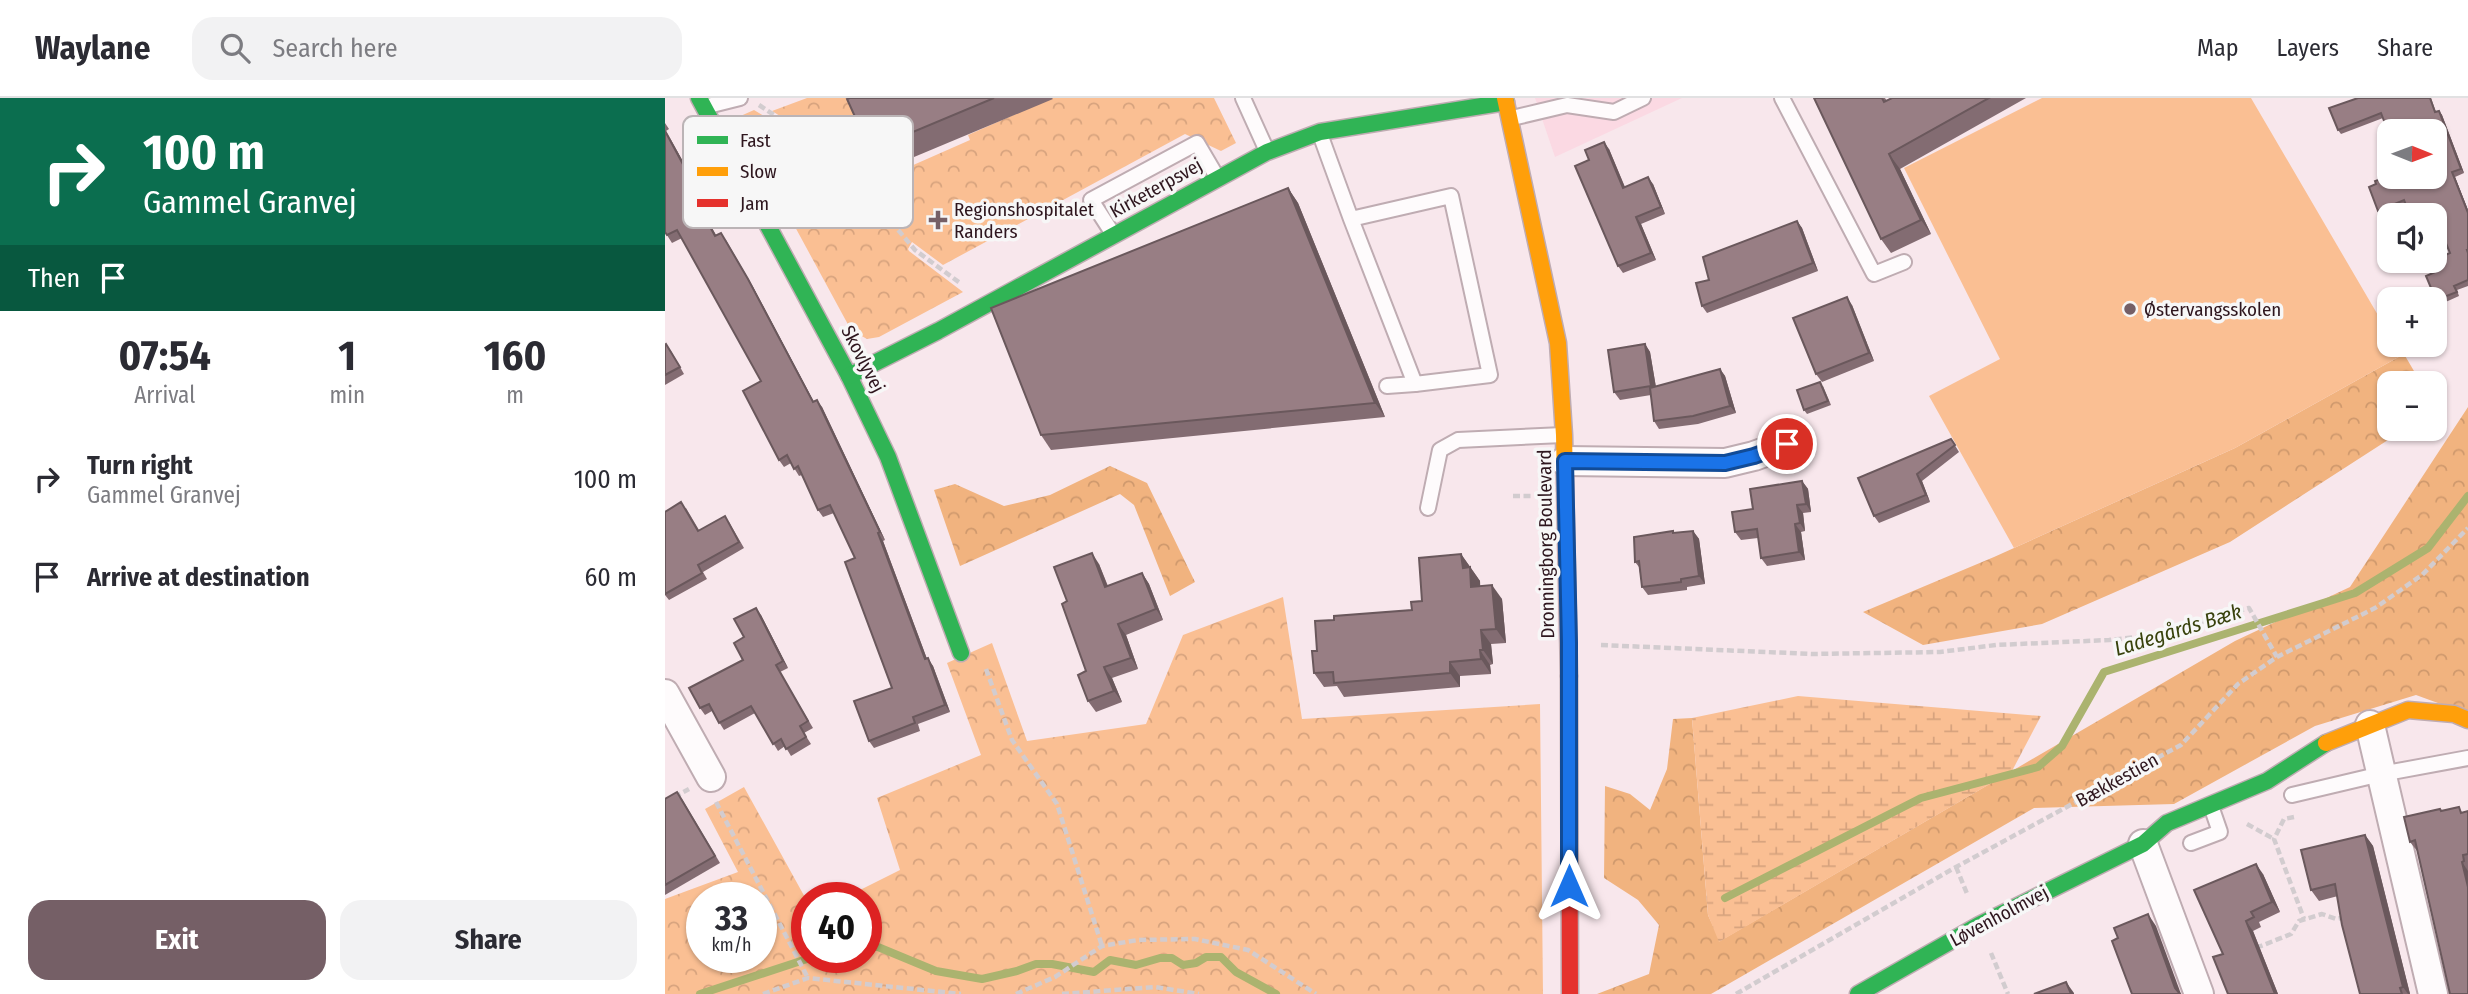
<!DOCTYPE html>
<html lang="en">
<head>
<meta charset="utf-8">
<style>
  :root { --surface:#fff; --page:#f2f2f3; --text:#2b2b33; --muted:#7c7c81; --line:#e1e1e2; --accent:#755f66 }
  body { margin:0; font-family:"Fira Sans Condensed",sans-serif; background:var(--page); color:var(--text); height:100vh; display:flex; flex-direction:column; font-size:26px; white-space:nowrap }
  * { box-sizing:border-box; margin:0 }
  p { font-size:23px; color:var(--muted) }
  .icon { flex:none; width:38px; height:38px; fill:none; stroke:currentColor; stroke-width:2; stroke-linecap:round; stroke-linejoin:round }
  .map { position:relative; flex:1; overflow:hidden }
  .details { display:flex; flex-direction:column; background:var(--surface); width:665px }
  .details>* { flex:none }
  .hud { background:#0b6e4f; color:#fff; overflow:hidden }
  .needle { width:46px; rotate:91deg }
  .tools { position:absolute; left:1712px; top:21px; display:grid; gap:14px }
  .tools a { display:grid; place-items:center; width:70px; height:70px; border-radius:14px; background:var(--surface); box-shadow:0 2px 5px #0004; font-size:35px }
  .speed { position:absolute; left:21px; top:784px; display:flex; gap:14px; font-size:35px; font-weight:700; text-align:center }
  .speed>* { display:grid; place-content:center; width:91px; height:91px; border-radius:50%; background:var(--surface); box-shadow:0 2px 5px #0004; line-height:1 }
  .speed small { font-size:18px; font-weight:400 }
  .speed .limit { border:10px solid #d22; background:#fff; color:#111 }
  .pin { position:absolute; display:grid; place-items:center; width:60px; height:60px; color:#fff; margin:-30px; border:4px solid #fff; border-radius:50%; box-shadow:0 2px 7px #0007 }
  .me { position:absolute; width:77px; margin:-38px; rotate:0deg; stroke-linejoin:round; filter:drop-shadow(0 0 5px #0008) }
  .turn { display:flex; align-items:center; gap:24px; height:147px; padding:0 28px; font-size:32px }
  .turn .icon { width:91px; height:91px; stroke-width:2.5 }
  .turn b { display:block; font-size:49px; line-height:60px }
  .then { display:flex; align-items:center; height:66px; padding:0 28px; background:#0003; gap:14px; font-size:26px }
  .eta { display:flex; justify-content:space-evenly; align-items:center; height:119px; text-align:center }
  .eta b { font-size:42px; font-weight:700; line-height:49px }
  .button { display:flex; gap:14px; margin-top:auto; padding:14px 28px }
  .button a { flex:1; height:80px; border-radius:21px; background:var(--accent); color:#fff; font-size:28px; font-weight:700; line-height:80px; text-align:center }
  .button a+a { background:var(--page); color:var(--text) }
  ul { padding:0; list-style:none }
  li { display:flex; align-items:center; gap:21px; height:98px; padding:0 28px }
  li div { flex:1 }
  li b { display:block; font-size:26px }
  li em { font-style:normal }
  header { display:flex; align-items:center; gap:42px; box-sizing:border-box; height:98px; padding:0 35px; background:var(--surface); border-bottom:2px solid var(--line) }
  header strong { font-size:33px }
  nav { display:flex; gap:38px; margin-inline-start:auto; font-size:24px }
  .search { width:490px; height:63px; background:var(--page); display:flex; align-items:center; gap:18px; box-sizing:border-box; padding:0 24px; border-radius:21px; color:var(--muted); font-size:26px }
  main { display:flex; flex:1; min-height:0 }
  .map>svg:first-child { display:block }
</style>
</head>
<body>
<header>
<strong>Waylane</strong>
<div class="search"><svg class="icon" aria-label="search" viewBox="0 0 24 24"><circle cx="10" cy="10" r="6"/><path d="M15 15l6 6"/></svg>Search here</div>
<nav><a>Map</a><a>Layers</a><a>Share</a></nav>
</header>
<main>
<section class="details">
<div class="hud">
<div class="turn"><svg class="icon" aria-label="right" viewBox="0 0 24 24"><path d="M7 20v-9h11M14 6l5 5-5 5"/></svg><div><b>100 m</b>Gammel Granvej</div></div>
<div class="then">Then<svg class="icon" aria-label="arrive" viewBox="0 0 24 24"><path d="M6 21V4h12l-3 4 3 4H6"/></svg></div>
</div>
<div class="eta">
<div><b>07:54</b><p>Arrival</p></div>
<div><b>1</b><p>min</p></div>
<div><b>160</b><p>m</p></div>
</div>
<ul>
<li><svg class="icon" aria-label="right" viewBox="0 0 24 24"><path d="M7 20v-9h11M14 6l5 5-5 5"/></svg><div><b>Turn right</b><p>Gammel Granvej</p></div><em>100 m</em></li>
<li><svg class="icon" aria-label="arrive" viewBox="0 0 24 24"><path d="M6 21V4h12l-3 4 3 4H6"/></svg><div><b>Arrive at destination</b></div><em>60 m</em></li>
</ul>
<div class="button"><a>Exit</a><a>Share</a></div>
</section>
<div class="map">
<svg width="1803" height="896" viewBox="0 0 1803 896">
  <defs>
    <pattern id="forest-crowns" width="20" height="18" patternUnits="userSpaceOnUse" patternTransform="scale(1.75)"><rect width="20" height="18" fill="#f1b37f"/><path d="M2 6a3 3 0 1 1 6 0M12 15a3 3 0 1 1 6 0" fill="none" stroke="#cf996d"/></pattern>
    <pattern id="wetland-marsh" width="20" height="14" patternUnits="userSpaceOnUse" patternTransform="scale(1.75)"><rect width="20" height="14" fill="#fabf93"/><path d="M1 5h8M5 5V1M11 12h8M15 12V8" fill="none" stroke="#d7a37e"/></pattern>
    <pattern id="park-crowns" width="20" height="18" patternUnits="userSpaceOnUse" patternTransform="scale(1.75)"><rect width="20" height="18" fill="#fabf93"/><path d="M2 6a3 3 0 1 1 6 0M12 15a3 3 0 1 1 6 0" fill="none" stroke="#d7a37e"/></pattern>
  </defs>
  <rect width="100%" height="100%" fill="#f8e7ec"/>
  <polygon fill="#fbd9e3" points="870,0 1017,0 890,59"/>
  <g fill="url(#forest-crowns)">
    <polygon points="1739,256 1756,285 1724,285 1724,331 1740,331 1565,444 1377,526 1258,547 1198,514 1329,459 1570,350"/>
    <polygon points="1803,309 1803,616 1751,597 1650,628 1509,706 1369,710 1046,896 932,896 984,876 994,827 973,802 939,780 940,688 965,696 985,712 1002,671 1008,621 1027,620 1043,817 1055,843 1570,543 1685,489"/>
    <polygon points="445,368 482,385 530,484 505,498 469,407 455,396 295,468 269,392 290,386 339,408 385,397"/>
  </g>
  <polygon fill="url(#wetland-marsh)" points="1133,598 1376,618 1347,673 1054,844 1043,817 1027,620"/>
  <g fill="url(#park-crowns)" fill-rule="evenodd">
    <polygon points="142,0 226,0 184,19 212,83 305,42 303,37 387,0 549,0 571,45 556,53 520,36 278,167 247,144 243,151 244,153 298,194 214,239 202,241 186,232 71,20 89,12 168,60 195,93 202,90 173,54 107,13"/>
    <path d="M 618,499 L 637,621 L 875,606 L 878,896 L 0,896 L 0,801 L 73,774 L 40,711 L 79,689 L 142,803 L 142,859 L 201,859 L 201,800 L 179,800 L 235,772 L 212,700 L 316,657 L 282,565 L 327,545 L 362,643 L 481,626 L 518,537 ZM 37,800 L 96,800 L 96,859 L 37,859 Z"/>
  </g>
  <polygon fill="#fabf93" points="1377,0 1586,0 1724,236 1724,247 1732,247 1739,256 1570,350 1349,450 1264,298 1335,261 1239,70"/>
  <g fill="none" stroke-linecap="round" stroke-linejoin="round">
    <g stroke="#abb36f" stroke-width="8">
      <polyline points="1060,800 1256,700 1373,669 1397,648 1439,574 1690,495 1763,450 1803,398"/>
      <polyline points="201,849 213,849 271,873 317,881 352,873 371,866 387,866 429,874 445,862 471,867 495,860 507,860 518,867 531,865 541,859 556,859 571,874 611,896"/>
      <polyline points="35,896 148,859"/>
    </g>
    <defs>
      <g id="lane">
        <polyline points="578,0 602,53"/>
        <polyline points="1117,0 1209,176 1239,164"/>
        <polyline points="39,9 75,0"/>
        <polyline points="847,20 902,7 949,14 978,0"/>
        <polyline points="655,36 686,121 750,286 825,277 786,98 686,121"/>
        <polyline points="448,136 426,102 532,45 552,79"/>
        <polyline points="722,288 750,286"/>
        <polyline points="763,410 775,352 793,342 898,337"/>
        <polyline points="1627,697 1716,676 1803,660"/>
        <polyline points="1526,745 1555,734 1546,708"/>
      </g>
      <g id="street">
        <polyline points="900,363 1060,365 1089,358 1122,346"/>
        <polyline points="0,596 46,679"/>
        <polyline points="1705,627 1768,896"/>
        <polyline points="1478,746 1534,896"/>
      </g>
      <g id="fast">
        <polyline points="34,0 184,278 223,359 296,555"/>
        <polyline points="184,278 273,233 602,54 655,34 841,4"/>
        <polyline points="1193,896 1314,827 1478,746 1502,725 1602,683 1661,645"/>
      </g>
      <g id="slow">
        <polyline points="840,0 893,245 899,337 904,578"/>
        <polyline points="1661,645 1743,612 1789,616 1803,622"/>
      </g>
      <polyline id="jam" points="904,578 905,896"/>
    </defs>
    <use href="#lane" stroke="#bfacb2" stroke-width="18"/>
    <use href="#street" stroke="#bfacb2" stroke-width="32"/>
    <use href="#fast" stroke="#bfacb2" stroke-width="19"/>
    <use href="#slow" stroke="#bfacb2" stroke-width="19"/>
    <use href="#jam" stroke="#bfacb2" stroke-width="19"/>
    <g stroke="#d2cccf" stroke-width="4.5" stroke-dasharray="7 3.5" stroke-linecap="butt">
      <polyline points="94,7 171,58 250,152 295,185"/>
      <polyline points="848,398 868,398"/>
      <polyline points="936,547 1148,556 1275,554 1331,547 1444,542 1492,537 1584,510 1612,559"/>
      <polyline points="321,571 347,642 392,706 437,848"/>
      <polyline points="0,704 24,691"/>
      <polyline points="51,704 143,880"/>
      <polyline points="1629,719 1619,721 1609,741 1639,821"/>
      <polyline points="1582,726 1609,741"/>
      <polyline points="1291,769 1303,798"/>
      <polyline points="1591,850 1626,836 1634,823 1657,816 1671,821 1682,819"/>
      <polyline points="1326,855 1343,896"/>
      <polyline points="98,896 143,880 296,896"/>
      <polyline points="351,896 390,879 437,848 473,842 530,841 583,852 651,896"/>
      <polyline points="397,896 490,889 534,896"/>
      <polyline points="1071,896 1291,769 1516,647 1573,586 1612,559 1710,510 1757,477 1803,430"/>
    </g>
    <use href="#lane" stroke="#fefbfc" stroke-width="14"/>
    <use href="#street" stroke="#fefbfc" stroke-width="28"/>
    <use href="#fast" stroke="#30b455" stroke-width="16"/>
    <use href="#slow" stroke="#ff9f0a" stroke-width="16"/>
    <use href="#jam" stroke="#e5322d" stroke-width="16"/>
  </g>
  <g fill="#836c72">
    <polygon points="185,0 387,0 388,1 218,72 205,52"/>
    <polygon points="1149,0 1220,0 1222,3 1227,0 1361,0 1235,71 1266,136 1226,155 1216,141"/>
    <polygon points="1693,0 1766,0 1771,14 1774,13 1777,17 1799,75 1790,79 1803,112 1803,188 1792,192 1794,198 1774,207 1771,202 1775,172 1785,155 1769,117 1745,117 1741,106 1716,117 1713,113 1769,79 1718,20 1676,36 1673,32"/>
    <polygon points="0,25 4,31 1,33 41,105 35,108 51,138 61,142 88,189 149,304 157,309 220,442 218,443 262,561 268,568 285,614 253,626 255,633 209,650 204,643 227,590 190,460 169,415 158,419 153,412 137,377 134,378 126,365 119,369 114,362 96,283 17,140 7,145 0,134"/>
    <polygon points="944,51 960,89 988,86 1000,116 976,126 991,162 958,175 953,168 924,62"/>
    <polygon points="623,90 633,105 720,319 386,352 376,337"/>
    <polygon points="1132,123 1137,130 1153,173 1042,215 1037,208"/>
    <polygon points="1187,207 1209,263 1157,284 1151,276"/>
    <polygon points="980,246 985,254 991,289 1055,271 1060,278 1071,315 1033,326 994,331 989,323 986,297 955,302 949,294"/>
    <polygon points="0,247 6,253 19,276 0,287"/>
    <polygon points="1158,288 1166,307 1142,316 1139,312"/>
    <polygon points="1286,341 1294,354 1257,383 1265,404 1214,425 1209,418"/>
    <polygon points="1137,383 1143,391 1146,414 1138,415 1140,433 1136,434 1140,462 1102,468 1096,460 1093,440 1076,442 1070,434 1088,411"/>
    <polygon points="21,410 34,432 64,424 79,450 38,474 42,481 4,502 0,497 0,414"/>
    <polygon points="1008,433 1010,435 1028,433 1034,441 1040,486 1022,489 1022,492 983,497 977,489 974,469 970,464"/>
    <polygon points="796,456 815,483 815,488 837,501 841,545 826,546 828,566 825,567 826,576 795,578 795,589 679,599 672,588 659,589 649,575 652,553 669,522 747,512 757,503"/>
    <polygon points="434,466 443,488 477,475 484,486 498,522 461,537 473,571 447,580 457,604 431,614 423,603 421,573 402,503"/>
    <polygon points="96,517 123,570 115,574 148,630 139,635 146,646 126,658 120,648 113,653 90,615 59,632 47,613 40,617 35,610 78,562 79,539"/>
    <polygon points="0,701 17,701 55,765 0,797"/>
    <polygon points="1777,713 1798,714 1803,713 1803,896 1753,754 1745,744"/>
    <polygon points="1700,737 1708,748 1745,896 1695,896 1673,798 1654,803 1646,792"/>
    <polygon points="1598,776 1615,814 1594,824 1596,829 1588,833 1613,896 1563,896 1558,856"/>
  </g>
  <g fill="#6a585c">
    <polygon points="1774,13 1777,17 1799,75 1796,71"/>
    <polygon points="0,31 41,105 35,98"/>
    <polygon points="939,44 944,51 963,97 958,90"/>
    <polygon points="1224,56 1235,71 1266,136 1256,122"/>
    <polygon points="1787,74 1790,79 1803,112 1803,115"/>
    <polygon points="983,79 988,86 1000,116 996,109"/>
    <polygon points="623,90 633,105 720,319 710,305"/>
    <polygon points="30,101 35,108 56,146 50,138"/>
    <polygon points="971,119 976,126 991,162 986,155"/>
    <polygon points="1132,123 1137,130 1153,173 1148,165"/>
    <polygon points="56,135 88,189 153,312 148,304"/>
    <polygon points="1182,199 1187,207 1209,263 1204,255"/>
    <polygon points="980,246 985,254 992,296 986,288"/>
    <polygon points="1055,271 1060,278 1071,315 1065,308"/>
    <polygon points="152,302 157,309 220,442 215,434"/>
    <polygon points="1252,376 1257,383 1265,404 1261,397"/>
    <polygon points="1137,383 1143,391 1146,414 1141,406"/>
    <polygon points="1132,407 1138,415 1140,433 1135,425"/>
    <polygon points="1130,426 1136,434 1140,462 1134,454"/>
    <polygon points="1028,433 1034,441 1040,486 1034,478"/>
    <polygon points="213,435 218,443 265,569 260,561"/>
    <polygon points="427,455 434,466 447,500 440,489"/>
    <polygon points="796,456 815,483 816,503 806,489 798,470"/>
    <polygon points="477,475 484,486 498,522 491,511"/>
    <polygon points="827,487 837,501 841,545 831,531"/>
    <polygon points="91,510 96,517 123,570 118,563"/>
    <polygon points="453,526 461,537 473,571 466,560"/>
    <polygon points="816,532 826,546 828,566 818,552"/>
    <polygon points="815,552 825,567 826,576 816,561"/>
    <polygon points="263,560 268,568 285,614 280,607"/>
    <polygon points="785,564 795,578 795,589 785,575"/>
    <polygon points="439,569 447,580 457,604 449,593"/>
    <polygon points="1700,737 1708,748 1745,896 1743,896 1738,889"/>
    <polygon points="1797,764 1803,773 1803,789"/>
    <polygon points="1591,766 1598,776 1615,814 1607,804"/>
    <polygon points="1483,816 1491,828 1516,896 1514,896 1510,890"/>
    <polygon points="1581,823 1588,833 1613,896 1610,896"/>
    <polygon points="1401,884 1409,895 1409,896 1406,896"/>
  </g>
  <g fill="#987e84" stroke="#6a585c" stroke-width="2">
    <polygon points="185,0 329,0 205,52 182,1"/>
    <polygon points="1149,0 1217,0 1219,4 1227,0 1324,0 1224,56 1256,122 1216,141"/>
    <polygon points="1693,0 1765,0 1770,14 1774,13 1796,71 1787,74 1803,115 1803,152 1802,152 1803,155 1803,182 1789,188 1792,194 1771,202 1761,178 1775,172 1771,161 1785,155 1768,114 1761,117 1745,117 1739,102 1713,113 1704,89 1711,86 1710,83 1724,78 1769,79 1769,33 1724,33 1724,36 1716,15 1673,32 1664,10"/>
    <polygon points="0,33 35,98 30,101 50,138 56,135 83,181 148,304 152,302 215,434 213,435 260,561 263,560 280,607 248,619 250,625 204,643 189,603 227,590 180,464 190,460 165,407 153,412 133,368 129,371 122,357 114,362 78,293 96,283 12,132 2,137 0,134"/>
    <polygon points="939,44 958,90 983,79 996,109 971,119 986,155 953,168 910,68 924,62 920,52"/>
    <polygon points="623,90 710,305 376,337 326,210"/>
    <polygon points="1132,123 1148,165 1037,208 1031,185 1044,182 1038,159"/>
    <polygon points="1182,199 1204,255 1151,276 1128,220"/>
    <polygon points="1,246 15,269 0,277 0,247"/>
    <polygon points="980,246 986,288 949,294 943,252"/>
    <polygon points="1055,271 1065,308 1028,318 989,323 985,290"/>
    <polygon points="1155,284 1163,303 1139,312 1132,292"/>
    <polygon points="1286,341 1290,347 1252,376 1261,397 1209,418 1193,380"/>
    <polygon points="1137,383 1141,406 1132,407 1135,425 1130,426 1134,454 1096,460 1092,431 1070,434 1067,414 1088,411 1085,391"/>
    <polygon points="16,404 33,433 60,418 74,444 33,467 37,475 0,496 0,414"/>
    <polygon points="1008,433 1008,435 1028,433 1034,478 1016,481 1016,484 977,489 974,463 970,464 969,439"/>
    <polygon points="427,455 440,489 477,475 491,511 453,526 466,560 439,569 449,593 423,603 413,577 421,573 397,506 402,503 389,469"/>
    <polygon points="796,456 798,470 805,469 806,489 827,487 831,531 816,532 818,552 815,552 816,561 785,564 785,575 669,585 668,574 649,575 647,553 652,553 650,523 669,522 669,518 747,512 746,504 757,503 754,460"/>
    <polygon points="91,510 118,563 111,567 143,623 135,628 141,639 121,651 116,641 108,646 86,608 54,625 44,606 35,610 24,590 78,562 69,545 79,539 69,521"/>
    <polygon points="12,694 50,758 0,787 0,701"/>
    <polygon points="1794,709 1796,715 1803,713 1803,756 1798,757 1799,763 1797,764 1803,789 1803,896 1785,896 1750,742 1745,744 1739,719 1775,711 1776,713"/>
    <polygon points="1700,737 1738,889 1735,890 1737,896 1695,896 1677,827 1670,786 1646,792 1636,752"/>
    <polygon points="1591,766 1607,804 1586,814 1589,819 1581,823 1610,896 1563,896 1548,859 1558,856 1529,792"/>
    <polygon points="1483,816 1510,890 1515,896 1467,896 1447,843 1453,840 1449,830"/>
    <polygon points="1401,884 1406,896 1369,896"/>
  </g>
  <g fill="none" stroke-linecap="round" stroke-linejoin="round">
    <defs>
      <polyline id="route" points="904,788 904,545 900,363 1060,365 1089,358 1122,346"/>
    </defs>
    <use href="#route" stroke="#114b97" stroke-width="18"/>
    <use href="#route" stroke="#1a73e8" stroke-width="12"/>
  </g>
  <g fill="#755f66" stroke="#f7f7f7" stroke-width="2.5">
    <path d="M269.5 111.5h7v7h7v7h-7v7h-7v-7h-7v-7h7z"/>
    <circle cx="1465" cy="211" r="7"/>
  </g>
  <g text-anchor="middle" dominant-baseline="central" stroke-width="7" stroke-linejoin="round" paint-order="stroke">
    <g font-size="19" fill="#2e161e" stroke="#f7f7f7">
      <text transform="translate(491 90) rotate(-29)">Kirketerpsvej</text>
      <text transform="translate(198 261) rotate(63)">Skovlyvej</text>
      <text transform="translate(881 446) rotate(-91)">Dronningborg Boulevard</text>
      <text transform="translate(1452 682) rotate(-29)">Bækkestien</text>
      <text transform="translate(1334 818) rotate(-28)">Løvenholmvej</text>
    </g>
    <g font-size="19" fill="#2e161e" stroke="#f7f7f7" text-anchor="start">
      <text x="289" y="111">Regionshospitalet<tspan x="289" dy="22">Randers</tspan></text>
      <text x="1479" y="211">Østervangsskolen</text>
    </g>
    <g font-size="21" font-style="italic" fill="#38420c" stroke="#f7f7f7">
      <text transform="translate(1513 532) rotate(-17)">Ladegårds Bæk</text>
    </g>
  </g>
  <rect x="18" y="18" width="230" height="112" rx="10" fill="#f7f7f7" stroke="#bbb4b6" stroke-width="2"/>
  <rect x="32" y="38" width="31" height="8" fill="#30b455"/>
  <rect x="32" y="69" width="31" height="9" fill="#ff9f0a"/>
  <rect x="32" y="101" width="31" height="8" fill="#e5322d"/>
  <g font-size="19" fill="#2e161e">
    <text x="75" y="49">Fast</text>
    <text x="75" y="80">Slow</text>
    <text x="75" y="112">Jam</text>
  </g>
</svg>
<div class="tools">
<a><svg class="needle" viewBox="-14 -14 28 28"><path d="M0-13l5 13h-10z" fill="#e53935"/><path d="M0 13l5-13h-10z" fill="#7c7c81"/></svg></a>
<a><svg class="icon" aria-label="sound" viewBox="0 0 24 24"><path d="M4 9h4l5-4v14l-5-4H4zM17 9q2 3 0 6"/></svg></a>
<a>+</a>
<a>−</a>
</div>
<div class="speed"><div>33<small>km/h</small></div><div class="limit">40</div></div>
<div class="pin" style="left:1122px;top:346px;background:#d93025"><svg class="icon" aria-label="arrive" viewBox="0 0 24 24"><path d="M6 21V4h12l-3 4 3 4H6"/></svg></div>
<svg class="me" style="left:904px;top:788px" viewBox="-20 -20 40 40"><path d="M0-17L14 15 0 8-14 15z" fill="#1a73e8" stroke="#fff" stroke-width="4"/></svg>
</div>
</main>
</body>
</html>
